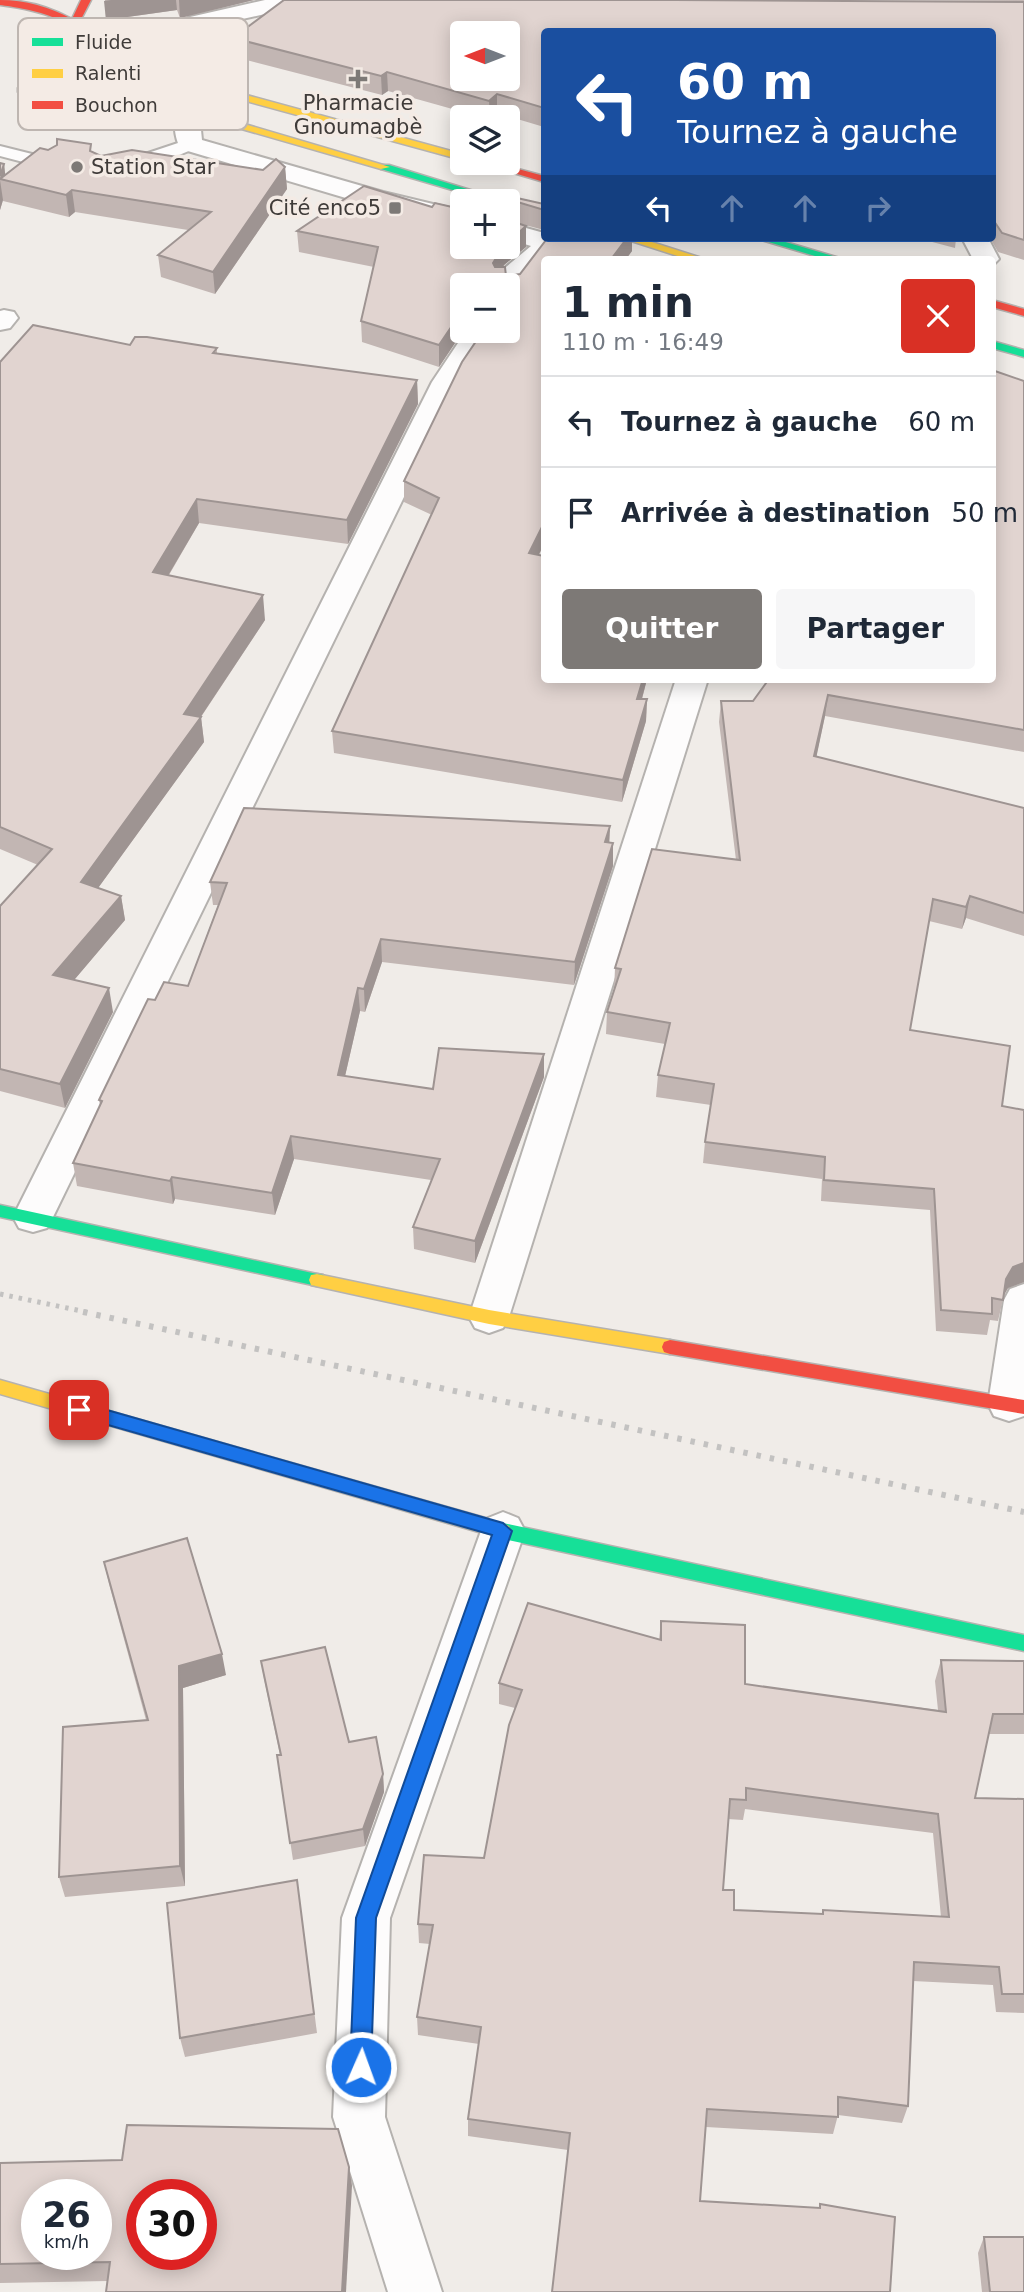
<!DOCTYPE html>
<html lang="fr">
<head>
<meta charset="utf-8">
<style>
  :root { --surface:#fff; --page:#f6f6f7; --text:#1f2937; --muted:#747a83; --line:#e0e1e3; --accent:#7d7976 }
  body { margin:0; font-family:"DejaVu Sans",sans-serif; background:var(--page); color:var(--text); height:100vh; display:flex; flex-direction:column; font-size:26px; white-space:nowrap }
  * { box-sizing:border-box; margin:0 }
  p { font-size:23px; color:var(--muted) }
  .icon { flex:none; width:38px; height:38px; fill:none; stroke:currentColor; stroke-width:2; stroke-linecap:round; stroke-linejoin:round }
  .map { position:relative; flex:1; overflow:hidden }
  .details { position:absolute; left:541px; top:256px; width:455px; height:427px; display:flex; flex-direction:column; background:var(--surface); border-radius:7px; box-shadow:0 4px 18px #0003 }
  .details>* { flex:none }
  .guide { position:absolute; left:541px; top:28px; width:455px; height:214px; border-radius:7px; box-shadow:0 4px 18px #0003; background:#1a4fa0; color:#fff; overflow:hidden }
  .needle { width:46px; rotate:270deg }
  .controls { position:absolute; left:450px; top:21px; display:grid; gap:14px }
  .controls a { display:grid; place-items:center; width:70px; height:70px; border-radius:7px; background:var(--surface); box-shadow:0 4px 18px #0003; font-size:35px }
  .speed { position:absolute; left:21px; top:2179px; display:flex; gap:14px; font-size:35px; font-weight:700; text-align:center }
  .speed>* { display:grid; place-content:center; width:91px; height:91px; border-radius:50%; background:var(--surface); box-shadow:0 4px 18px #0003; line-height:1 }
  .speed small { font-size:18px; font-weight:400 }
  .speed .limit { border:10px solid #d22; background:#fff; color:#111 }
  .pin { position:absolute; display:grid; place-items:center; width:60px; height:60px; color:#fff; margin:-30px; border-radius:14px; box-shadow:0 4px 10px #0006 }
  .me { position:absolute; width:77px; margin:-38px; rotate:2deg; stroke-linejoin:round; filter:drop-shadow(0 0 5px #0008) }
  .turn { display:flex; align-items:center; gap:24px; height:147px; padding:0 21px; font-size:32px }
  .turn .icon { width:91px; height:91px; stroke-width:2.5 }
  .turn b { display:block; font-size:49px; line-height:60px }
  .lanes { display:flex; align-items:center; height:66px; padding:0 21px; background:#0003; justify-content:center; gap:35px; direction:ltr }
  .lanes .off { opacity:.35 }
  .round { display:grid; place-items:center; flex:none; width:74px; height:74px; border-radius:7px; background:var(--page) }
  .headline { display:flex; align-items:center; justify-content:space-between; height:119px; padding:0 21px }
  h1 { font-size:42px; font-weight:700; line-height:52px }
  .cta { display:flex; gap:14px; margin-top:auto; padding:14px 21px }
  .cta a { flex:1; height:80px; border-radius:7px; background:var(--accent); color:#fff; font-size:28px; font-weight:700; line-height:80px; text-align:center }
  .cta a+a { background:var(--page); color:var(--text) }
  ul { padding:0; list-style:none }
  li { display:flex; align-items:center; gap:21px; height:91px; padding:0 21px; border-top:2px solid var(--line) }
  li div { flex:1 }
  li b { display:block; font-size:26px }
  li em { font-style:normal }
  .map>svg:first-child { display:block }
</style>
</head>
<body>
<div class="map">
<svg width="1024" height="2292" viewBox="0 0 1024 2292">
  <rect width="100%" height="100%" fill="#f0ece8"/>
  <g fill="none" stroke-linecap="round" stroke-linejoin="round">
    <defs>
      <g id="lane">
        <polygon points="190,139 196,140 199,144 196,148 150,167 130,170 121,165 124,161"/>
        <polygon points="0,146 56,160 59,164 50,169 0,156"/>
      </g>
      <g id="street">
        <polygon points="265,0 339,0 335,5 283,10 206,27 124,63 115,61 112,56 115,51 190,17"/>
        <path d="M 187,103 L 196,105 L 199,110 L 202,140 L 383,192 L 462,211 L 462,227 L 366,204 L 181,149 C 174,139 172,115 178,105 Z"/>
        <polygon points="508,223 544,233 544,238 563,238 619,253 622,259 579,259 556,253 544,259 518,293 508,295 508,285 495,285 506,267 531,246 508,239"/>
        <polygon points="962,238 988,238 999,259 992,266 992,259 973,259"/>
        <polygon points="4,310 14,312 18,318 10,328 0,330 0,311"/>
        <polygon points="466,331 494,331 460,382 53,1217 47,1228 33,1232 19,1228 13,1217 432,382"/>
        <polygon points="676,679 708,679 509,1317 503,1328 489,1333 475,1328 469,1317"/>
        <polygon points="1024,1284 1024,1416 1009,1421 994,1416 988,1404 1004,1300 1010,1289"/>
        <polygon points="503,1512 518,1518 525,1531 390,1918 385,2117 442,2292 388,2292 333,2117 342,1918 481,1531 488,1518"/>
      </g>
      <g id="fast">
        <polygon points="381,165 389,165 506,201 490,201 381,169"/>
        <polygon points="755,238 772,238 843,259 825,259"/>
        <polygon points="992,341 1024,350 1024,357 992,348"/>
        <polygon points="0,1205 317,1274 323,1275 325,1280 323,1285 317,1286 0,1217"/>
        <polygon points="503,1523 1024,1635 1024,1651 503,1539 497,1536 494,1531 497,1526"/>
      </g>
      <g id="slow">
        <polygon points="79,37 85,37 217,87 462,154 462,160 209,91 79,41"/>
        <polygon points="22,87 187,107 390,167 381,169 186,113 18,92 18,88"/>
        <polygon points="622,238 639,238 705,259 687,259"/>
        <polygon points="317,1274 489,1310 670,1340 676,1342 678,1347 676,1352 670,1354 489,1324 311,1285 309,1280 311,1275"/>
        <polygon points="0,1380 503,1523 509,1526 512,1531 509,1536 503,1539 0,1394"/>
      </g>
      <g id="jam">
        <path d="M 0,0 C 25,0 50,7 72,19 L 81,0 L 91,0 L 78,25 C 83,31 86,38 84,45 C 80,63 36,94 19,92 L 19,88 C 35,79 53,72 66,59 C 104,20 23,8 0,5 Z"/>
        <polygon points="480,163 496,163 544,176 544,182"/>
        <polygon points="992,300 1024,309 1024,316 992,307"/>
        <polygon points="670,1340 1024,1400 1024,1414 670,1354 664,1352 662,1347 664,1342"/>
      </g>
    </defs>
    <use href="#lane" stroke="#b5b2af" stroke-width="4"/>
    <use href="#street" stroke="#b5b2af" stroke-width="4"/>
    <use href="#fast" stroke="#b5b2af" stroke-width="3"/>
    <use href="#slow" stroke="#b5b2af" stroke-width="3"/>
    <use href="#jam" stroke="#b5b2af" stroke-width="3"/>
    <use href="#lane" fill="#fdfcfc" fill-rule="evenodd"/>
    <use href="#street" fill="#fdfcfc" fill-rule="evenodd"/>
    <use href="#fast" fill="#16e098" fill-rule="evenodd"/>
    <use href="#slow" fill="#ffcf43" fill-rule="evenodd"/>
    <use href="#jam" fill="#f24e42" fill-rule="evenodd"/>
    <polyline stroke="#c3c2c1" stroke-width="5" stroke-dasharray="3.5 6" stroke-linecap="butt" points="0,1294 91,1313"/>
    <polyline stroke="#c3c2c1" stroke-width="6" stroke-dasharray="4.5 9" stroke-linecap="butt" points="83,1312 1024,1512"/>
  </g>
  <g fill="#c2b6b3" fill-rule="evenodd">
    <polygon points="105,0 254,0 180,18 177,10 106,20"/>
    <polygon points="845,0 1024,0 1024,1"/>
    <polygon points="679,1 1024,2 1024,260 998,252 990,238 992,238 992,32 544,32 544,127 497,113 493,117 481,117 388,91 382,95 235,57 233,38"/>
    <polygon points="48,150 92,151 101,156 263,170 285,167 287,189 215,294 161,277 158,255 188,230 75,212 69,217 3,201 3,200 0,210 0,163 4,164 5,175"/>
    <polygon points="364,186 432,207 435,203 461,209 462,207 462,247 508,247 508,220 526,226 526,247 504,265 503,267 505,267 506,276 520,274 546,240 551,238 568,238 579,241 583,241 573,238 632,238 632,251 626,259 544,259 544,544 539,555 544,556 544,679 647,679 642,699 647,699 646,721 622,802 334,753 332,731 432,515 404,502 404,481 462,362 483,331 508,331 508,285 462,285 462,331 463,331 439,367 362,342 361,321 374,267 299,252 297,231"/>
    <polygon points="514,201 544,204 544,230 514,222"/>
    <polygon points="917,238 961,238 960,241 956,239 955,248"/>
    <polygon points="130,345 217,348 217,354 417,380 418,404 348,544 199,523 169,575 265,620 201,717 204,742 98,888 121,896 125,920 74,980 113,1012 65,1108 0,1091 0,906 38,865 0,849 0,362"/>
    <polygon points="1024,381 1024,752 825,716 816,757 1024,808 1024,936 966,918 962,929 929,921 910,1030 1002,1106 1024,1110 1024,1282 1008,1288 1004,1295 998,1321 990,1320 987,1335 936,1331 930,1210 821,1201 822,1179 703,1163 705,1142 711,1105 656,1097 658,1075 665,1044 606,1034 607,1012 614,990 615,968 736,860 719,722 721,701 753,701"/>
    <polygon points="610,826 609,842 613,843 613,866 574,985 382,962 365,1012 360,1011 345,1076 433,1089 544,1077 475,1263 414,1249 413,1227 431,1180 294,1159 275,1215 175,1199 173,1204 77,1186 73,1163 100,1105 99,1100 155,1000 188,986 218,905 213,905 210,882"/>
    <polygon points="104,1562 226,1675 183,1688 185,1886 65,1897 59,1877 146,1720 109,1584"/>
    <path d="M 661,1621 L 745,1684 L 938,1710 L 935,1681 L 941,1660 L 1024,1661 L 1024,1734 L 989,1734 L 975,1798 L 1024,1799 L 1024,2013 L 996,2012 L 993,1985 L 913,1981 L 908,2106 L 902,2123 L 838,2115 L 833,2134 L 706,2127 L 700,2201 L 819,2208 L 820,2204 L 890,2292 L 568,2150 L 468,2136 L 468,2119 L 479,2044 L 418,2035 L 417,2017 L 430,1944 L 419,1943 L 418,1924 L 484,1858 L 515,1708 L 499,1704 L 499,1683 L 659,1640 ZM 745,1809 L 933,1833 L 941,1917 L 823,1910 L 822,1914 L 734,1910 L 723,1890 L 728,1819 L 743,1820 Z"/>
    <polygon points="261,1661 383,1774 384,1792 365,1846 293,1860 277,1755 280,1755 264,1679"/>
    <polygon points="297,1880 317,2033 185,2057 180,2038"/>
    <polygon points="0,2163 349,2167 352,2186 108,2281 0,2283"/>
    <polygon points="984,2237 1024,2292 982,2292 978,2253"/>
  </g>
  <g fill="#9e9492">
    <polygon points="111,0 176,0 177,10 106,20 104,1"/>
    <polygon points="179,0 254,0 180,18"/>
    <polygon points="387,72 388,91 382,95 381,76"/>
    <polygon points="497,94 497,113 493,117 490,117 489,101"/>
    <polygon points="4,164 6,181 0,179"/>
    <polygon points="285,167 287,189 215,294 213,272"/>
    <polygon points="0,180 3,200 0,210"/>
    <polygon points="72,190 75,212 69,217 66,195"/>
    <polygon points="526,226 526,247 504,265 493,284 493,263 503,247 508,247 508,242"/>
    <polygon points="627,238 632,238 632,251 626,259 612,259"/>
    <polygon points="462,311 462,331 463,331 439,367 439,345"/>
    <polygon points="417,380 418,404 348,544 347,520"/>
    <polygon points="197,499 199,523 156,596 153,572"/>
    <polygon points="544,523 544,544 529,574 529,553"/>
    <polygon points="263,595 265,620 192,730 201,717 204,742 85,906 81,882 184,714"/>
    <polygon points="643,679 647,679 646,683 636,721 637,699"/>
    <polygon points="828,695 825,716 812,778 814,756"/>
    <polygon points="647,699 646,721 622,802 623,780"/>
    <polygon points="610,826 609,849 605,842"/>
    <polygon points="613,843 613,866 574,985 575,962"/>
    <polygon points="121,896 125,920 58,999 53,975"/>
    <polygon points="970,896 966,918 962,929 966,907"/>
    <polygon points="381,939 382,962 365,1012 364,989"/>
    <polygon points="109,988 113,1012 65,1108 60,1084"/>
    <polygon points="358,988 360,1011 340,1098 338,1075"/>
    <polygon points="544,1054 544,1077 475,1263 475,1241"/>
    <polygon points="291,1136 294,1159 275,1215 272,1193"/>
    <polygon points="172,1177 175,1199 173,1204 170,1181"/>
    <polygon points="1024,1263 1024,1282 1008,1288 1001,1300 1006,1279 1013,1267"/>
    <polygon points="222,1654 226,1675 183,1688 185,1886 180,1866 179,1666"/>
    <polygon points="383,1774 384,1792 365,1846 363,1829"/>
    <polygon points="349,2167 352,2186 346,2292 342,2292"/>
  </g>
  <g fill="#e1d4d0" stroke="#9e9492" stroke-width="2" fill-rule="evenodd">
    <path d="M 284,0 L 674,0 L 1024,2 L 1024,240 L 1002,233 L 992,218 L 992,32 L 544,32 L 544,108 L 497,94 L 489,101 L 387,72 L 381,76 L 233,38 ZM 462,33 L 508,33 L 508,79 L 462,79 Z"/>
    <polygon points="57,139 91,144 90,151 101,156 132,150 263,170 276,159 285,167 213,272 158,255 211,212 72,190 66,195 0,179 40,148 48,150 57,145"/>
    <polygon points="0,163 4,164 0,176"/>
    <polygon points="364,186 432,207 435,203 461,209 462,207 462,247 503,247 493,263 495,267 505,267 506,276 520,274 546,240 551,238 568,238 579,241 627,238 612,258 615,259 544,259 544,523 529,553 544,556 544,679 643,679 637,699 647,699 623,780 332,731 439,498 404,481 462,362 483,331 508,331 508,285 462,285 462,311 439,345 361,321 378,247 297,231"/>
    <polygon points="517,198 544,204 544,210 514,201"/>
    <polygon points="508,220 526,226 508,242"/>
    <polygon points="33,325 130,345 135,337 147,337 217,348 213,353 417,380 347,520 197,499 153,572 263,595 184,714 201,717 81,882 121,896 53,975 109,988 60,1084 0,1069 0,906 52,849 0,827 0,362"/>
    <polygon points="992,370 1024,381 1024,730 828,695 814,756 1024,808 1024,913 970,896 966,907 933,899 910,1030 1010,1046 1002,1106 1024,1110 1024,1263 1013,1267 1006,1279 1003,1300 992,1298 992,1314 941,1310 934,1189 824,1180 825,1157 705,1142 714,1084 658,1075 670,1023 607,1012 621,969 615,968 652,849 740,860 721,701 753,701 769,679 992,679"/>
    <polygon points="244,808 610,826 605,842 613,843 575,962 381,939 364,989 358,988 338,1075 433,1089 439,1048 544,1054 475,1241 413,1227 440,1159 291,1136 272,1193 172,1177 170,1181 73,1163 102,1101 99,1100 148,999 155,1000 164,982 188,986 227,883 210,882"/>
    <polygon points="187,1538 222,1654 179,1666 180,1866 59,1877 63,1727 148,1720 104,1562"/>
    <path d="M 528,1603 L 661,1640 L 661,1621 L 745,1625 L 745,1684 L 946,1712 L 941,1660 L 1024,1661 L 1024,1714 L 993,1714 L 975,1798 L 1024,1799 L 1024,1994 L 1002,1994 L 999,1967 L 914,1962 L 908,2106 L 838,2097 L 838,2117 L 707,2109 L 700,2201 L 820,2208 L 820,2204 L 895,2217 L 890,2292 L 552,2292 L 570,2133 L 468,2119 L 481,2027 L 417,2017 L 433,1925 L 418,1924 L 424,1855 L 484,1858 L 509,1725 L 522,1690 L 499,1683 ZM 746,1788 L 938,1814 L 949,1917 L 823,1910 L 823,1914 L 734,1910 L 734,1890 L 723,1890 L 730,1799 L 746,1800 Z"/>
    <polygon points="325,1647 349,1742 376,1737 383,1774 363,1829 290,1843 277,1755 281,1755 261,1661"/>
    <polygon points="297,1880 314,2014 180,2038 167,1903"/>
    <path d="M 127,2125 L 338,2129 L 349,2167 L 342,2292 L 106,2292 L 110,2262 L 0,2264 L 0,2163 L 122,2160 ZM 37,2194 L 96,2194 L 96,2254 L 37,2254 ZM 142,2194 L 201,2194 L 201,2254 L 142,2254 Z"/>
    <polygon points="984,2237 1024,2237 1024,2292 990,2292"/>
  </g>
  <polygon fill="#1a73e8" stroke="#114b97" stroke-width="2" points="79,1402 503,1523 512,1531 376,1918 371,2067 368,2075 361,2078 353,2075 350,2067 356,1918 492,1535 73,1415 71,1410 73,1405"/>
  <g fill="#7d7976" stroke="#f4ebe5" stroke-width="2.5">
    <path d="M354.5 68.5h7v7h7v7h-7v7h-7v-7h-7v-7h7z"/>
    <circle cx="77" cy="167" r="7"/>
    <rect x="388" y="201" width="14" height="14" rx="3.5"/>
  </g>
  <g text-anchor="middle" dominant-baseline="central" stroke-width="7" stroke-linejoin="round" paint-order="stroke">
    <g font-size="21" fill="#3f3b39" stroke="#f4ebe5">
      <text x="358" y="103">Pharmacie<tspan x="358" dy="24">Gnoumagbè</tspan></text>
      <text x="91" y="167" text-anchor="start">Station Star</text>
      <text x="381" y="208" text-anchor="end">Cité enco5</text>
    </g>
  </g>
  <rect x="18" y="18" width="230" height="112" rx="10" fill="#f4ebe5" stroke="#beb6b1" stroke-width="2"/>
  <rect x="32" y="38" width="31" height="8" fill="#16e098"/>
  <rect x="32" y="69" width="31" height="9" fill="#ffcf43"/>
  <rect x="32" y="101" width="31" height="8" fill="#f24e42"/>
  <g font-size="19" fill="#3f3b39">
    <text x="75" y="49">Fluide</text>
    <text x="75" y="80">Ralenti</text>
    <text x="75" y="112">Bouchon</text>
  </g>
</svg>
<div class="controls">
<a><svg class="needle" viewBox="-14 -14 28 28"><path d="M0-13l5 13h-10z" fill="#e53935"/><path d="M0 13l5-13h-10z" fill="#747a83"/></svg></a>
<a><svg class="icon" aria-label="layers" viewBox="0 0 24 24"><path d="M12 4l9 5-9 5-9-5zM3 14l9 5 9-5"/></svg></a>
<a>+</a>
<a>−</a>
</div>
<div class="speed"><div>26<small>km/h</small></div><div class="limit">30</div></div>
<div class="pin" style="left:79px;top:1410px;background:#d93025"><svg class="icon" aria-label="arrive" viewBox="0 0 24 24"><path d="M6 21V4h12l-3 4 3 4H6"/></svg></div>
<svg class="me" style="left:361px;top:2067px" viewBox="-20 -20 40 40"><circle r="17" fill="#1a73e8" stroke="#fff" stroke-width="3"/><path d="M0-11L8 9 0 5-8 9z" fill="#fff"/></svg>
<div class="guide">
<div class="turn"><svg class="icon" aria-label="left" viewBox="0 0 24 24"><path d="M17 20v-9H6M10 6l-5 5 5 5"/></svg><div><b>60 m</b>Tournez à gauche</div></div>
<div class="lanes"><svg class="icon" aria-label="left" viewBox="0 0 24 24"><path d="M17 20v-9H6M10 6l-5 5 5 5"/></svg><svg class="icon off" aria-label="ahead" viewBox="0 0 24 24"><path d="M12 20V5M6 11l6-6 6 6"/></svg><svg class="icon off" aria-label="ahead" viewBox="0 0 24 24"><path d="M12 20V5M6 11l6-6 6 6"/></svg><svg class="icon off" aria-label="right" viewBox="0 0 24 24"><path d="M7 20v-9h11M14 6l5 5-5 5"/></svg></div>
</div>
<section class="details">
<div class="headline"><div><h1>1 min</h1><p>110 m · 16:49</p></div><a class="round" style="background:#d93025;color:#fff"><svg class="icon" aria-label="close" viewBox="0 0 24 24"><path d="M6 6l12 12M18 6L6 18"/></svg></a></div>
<ul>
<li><svg class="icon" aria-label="left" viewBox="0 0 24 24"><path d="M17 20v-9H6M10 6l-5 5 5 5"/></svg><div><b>Tournez à gauche</b></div><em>60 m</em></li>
<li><svg class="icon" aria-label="arrive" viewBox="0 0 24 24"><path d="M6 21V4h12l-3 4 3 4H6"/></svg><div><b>Arrivée à destination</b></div><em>50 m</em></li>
</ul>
<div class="cta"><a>Quitter</a><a>Partager</a></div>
</section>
</div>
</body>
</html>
